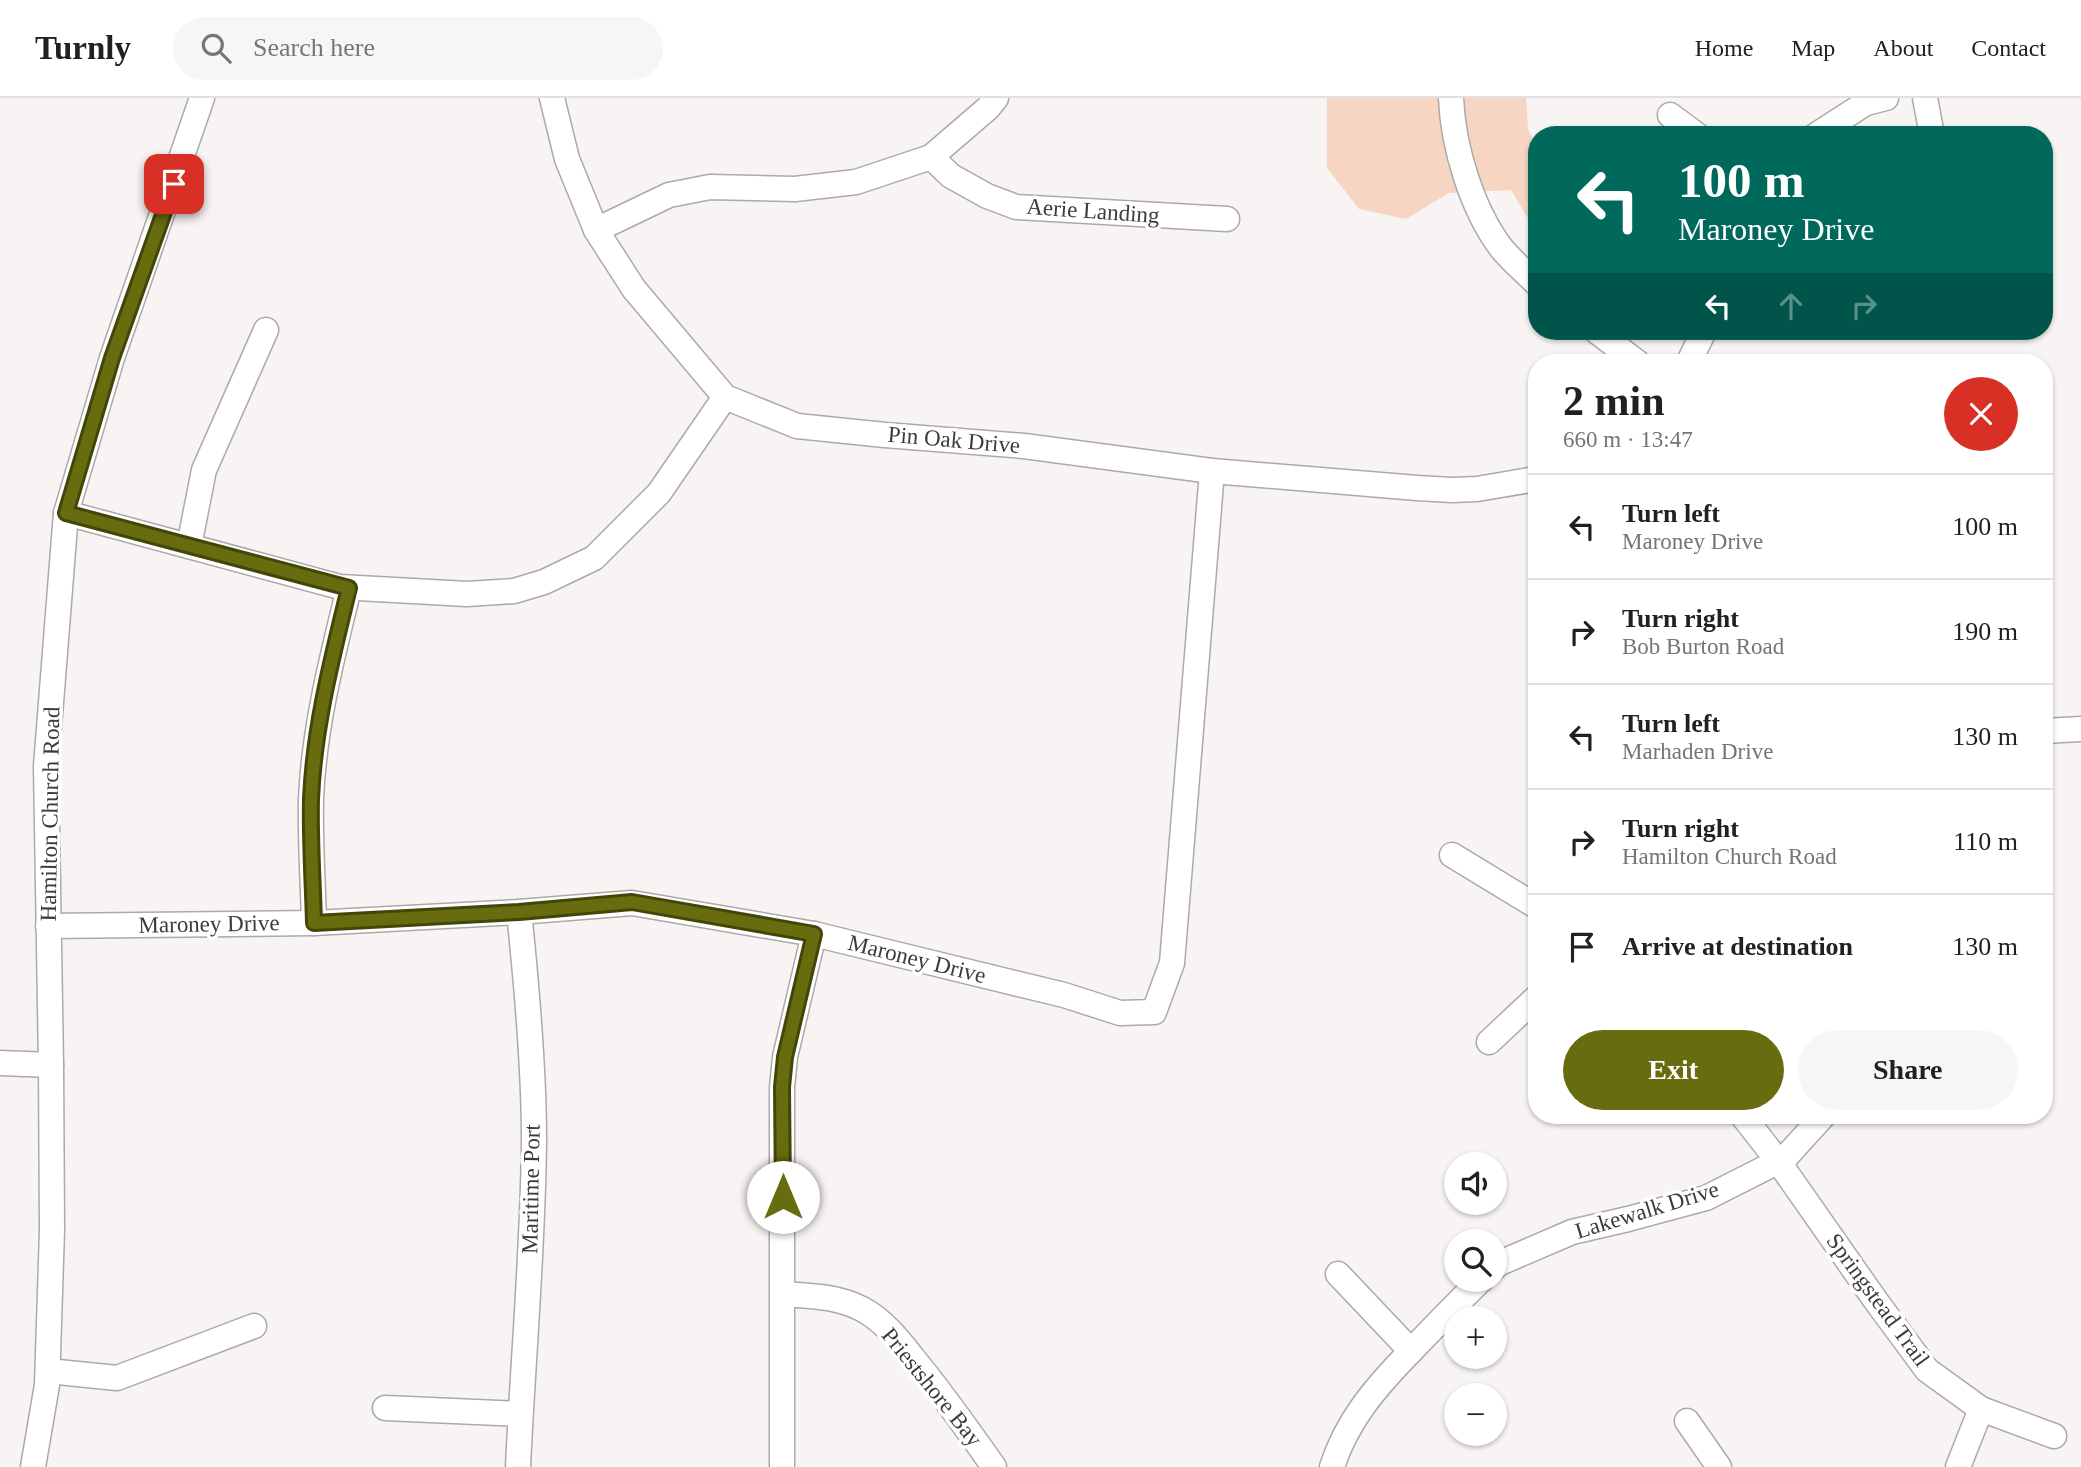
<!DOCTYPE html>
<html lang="en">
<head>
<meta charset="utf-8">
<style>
  :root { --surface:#fff; --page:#f6f6f6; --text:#202124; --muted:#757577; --line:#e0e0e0; --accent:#676c0e }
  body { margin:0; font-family:Georgia,serif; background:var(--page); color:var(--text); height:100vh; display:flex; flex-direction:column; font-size:26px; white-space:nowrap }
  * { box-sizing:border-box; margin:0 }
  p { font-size:23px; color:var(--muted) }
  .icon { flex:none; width:38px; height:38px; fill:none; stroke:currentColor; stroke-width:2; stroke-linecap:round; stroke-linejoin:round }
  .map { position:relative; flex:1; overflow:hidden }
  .sheet { position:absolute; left:1528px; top:256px; width:525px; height:770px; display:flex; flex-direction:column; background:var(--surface); border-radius:28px; box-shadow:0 2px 5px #0004 }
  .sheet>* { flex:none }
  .banner { position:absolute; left:1528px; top:28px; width:525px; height:214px; border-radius:28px; box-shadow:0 2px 5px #0004; background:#00695c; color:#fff; overflow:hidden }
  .controls { position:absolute; left:1444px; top:1054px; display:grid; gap:14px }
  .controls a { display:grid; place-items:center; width:63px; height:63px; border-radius:50%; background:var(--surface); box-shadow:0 2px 5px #0004; font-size:35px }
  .pin { position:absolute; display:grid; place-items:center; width:60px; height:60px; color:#fff; margin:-30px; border-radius:14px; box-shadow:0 4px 10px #0006 }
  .me { position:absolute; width:77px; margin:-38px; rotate:0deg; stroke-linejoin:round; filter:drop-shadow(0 0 5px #0008) }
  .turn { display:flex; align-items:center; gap:24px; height:147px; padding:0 35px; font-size:32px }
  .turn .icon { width:91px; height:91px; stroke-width:2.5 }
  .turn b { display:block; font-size:49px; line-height:60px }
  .lanes { display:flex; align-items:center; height:66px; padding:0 35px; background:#0003; justify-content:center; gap:35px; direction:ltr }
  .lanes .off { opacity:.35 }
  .round { display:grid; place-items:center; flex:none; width:74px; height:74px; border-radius:37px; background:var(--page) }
  .summary { display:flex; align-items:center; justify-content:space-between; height:119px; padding:0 35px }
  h1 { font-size:42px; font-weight:800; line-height:52px }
  .primary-button { display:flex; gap:14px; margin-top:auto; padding:14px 35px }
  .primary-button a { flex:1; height:80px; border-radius:42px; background:var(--accent); color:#fff; font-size:28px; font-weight:800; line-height:80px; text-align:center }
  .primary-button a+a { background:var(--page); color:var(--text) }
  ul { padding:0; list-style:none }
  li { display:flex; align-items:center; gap:21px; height:105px; padding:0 35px; border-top:2px solid var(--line) }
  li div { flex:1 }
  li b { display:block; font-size:26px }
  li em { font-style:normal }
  header { display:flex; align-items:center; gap:42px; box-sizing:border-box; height:98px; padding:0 35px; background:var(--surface); border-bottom:2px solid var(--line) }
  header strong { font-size:33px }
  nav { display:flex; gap:38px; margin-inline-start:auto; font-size:24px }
  .search { width:490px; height:63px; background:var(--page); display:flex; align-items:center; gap:18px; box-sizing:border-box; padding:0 24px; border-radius:38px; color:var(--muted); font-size:26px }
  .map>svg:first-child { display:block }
</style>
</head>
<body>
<header>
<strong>Turnly</strong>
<div class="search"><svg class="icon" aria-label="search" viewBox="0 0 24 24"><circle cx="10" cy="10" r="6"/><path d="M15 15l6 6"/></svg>Search here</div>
<nav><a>Home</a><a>Map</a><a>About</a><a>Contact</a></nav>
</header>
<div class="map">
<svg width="2081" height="1369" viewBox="0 0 2081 1369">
  <rect width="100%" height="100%" fill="#f9f4f4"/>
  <polygon fill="#f6d6c3" points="1327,0 1526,0 1528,31 1536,48 1536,134 1511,92 1449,95 1406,121 1359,111 1327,70"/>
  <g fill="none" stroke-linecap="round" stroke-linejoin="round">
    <defs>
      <g id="minor">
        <polyline points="552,0 567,61 596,132 634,191 725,299 797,328 885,337 1024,348 1212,373 1417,390 1452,392 1477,391 1536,381"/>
        <path d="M 1451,0 C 1453,49 1472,112 1502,151 C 1512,163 1525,174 1536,185"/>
        <polyline points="1925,0 1932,37"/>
        <polyline points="1670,17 1697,37"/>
        <polyline points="1816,37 1866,5 1886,0"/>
        <polyline points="931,59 951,78 987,98 1016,109 1227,121"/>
        <polyline points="596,132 669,97 710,89 795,91 856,84 931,59 988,10 996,0"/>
        <polyline points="1596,233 1637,264"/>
        <polyline points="1689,264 1704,233"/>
        <polyline points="66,415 340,489 467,496 514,493 544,484 594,460 659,395 725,299"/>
        <polyline points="189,448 204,372 266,232"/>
        <polyline points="2044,633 2081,631"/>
        <polyline points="1452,757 1536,808"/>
        <path d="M 314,825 C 313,784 310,742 311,701 C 314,629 332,560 349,490"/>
        <polyline points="48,828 314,825 519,814 632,805 814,836 1064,897 1120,915 1154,914 1172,865 1212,373"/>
        <polyline points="1489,944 1536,900"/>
        <polyline points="0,965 51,967"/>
        <polyline points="1742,1017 1778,1063 1876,1203 1927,1272 1981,1311 2054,1338"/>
        <polyline points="1494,1170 1500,1165 1572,1134 1628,1121 1706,1100 1785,1060 1824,1017"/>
        <polyline points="1338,1176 1411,1253"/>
        <path d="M 783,1196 C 811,1198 837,1198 862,1211 C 883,1222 899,1242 913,1260 C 942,1295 968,1332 994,1369"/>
        <polyline points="48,1273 117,1280 254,1228"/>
        <polyline points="385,1310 520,1316"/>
        <polyline points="1687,1323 1719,1369"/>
        <polyline points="33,1369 47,1287 52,1132 51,967 46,668 66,415 112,260 202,0"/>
        <path d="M 518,1369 C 523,1260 533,1152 534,1043 C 534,967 527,890 519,814"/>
        <polyline points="782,1369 782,989 785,959 814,836"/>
        <path d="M 1332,1369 C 1347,1322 1376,1289 1410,1254 C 1434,1229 1457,1205 1482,1181"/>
        <polyline points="1958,1369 1981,1311"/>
      </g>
    </defs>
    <use href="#minor" stroke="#ada9a9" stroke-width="27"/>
    <use href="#minor" stroke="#fff" stroke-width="24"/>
  </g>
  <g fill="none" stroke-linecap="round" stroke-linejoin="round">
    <defs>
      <path id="route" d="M 174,86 L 112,260 L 66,415 L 349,490 C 332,560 314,629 311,701 C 310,742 313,784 314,825 L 519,814 L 632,804 L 814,836 L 785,959 L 782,989 L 783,1099"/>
    </defs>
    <use href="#route" stroke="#434609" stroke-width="18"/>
    <use href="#route" stroke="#676c0e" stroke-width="12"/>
  </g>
  <g text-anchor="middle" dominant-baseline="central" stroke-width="7" stroke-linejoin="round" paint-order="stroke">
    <g font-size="23" fill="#3d3b3b" stroke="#fff">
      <text transform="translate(1093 113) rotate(4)">Aerie Landing</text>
      <text transform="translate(954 342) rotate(5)">Pin Oak Drive</text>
      <text transform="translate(50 716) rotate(-89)">Hamilton Church Road</text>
      <text transform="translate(209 826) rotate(-1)">Maroney Drive</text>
      <text transform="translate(917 861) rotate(14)">Maroney Drive</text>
      <text transform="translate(531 1091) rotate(-89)">Maritime Port</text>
      <text transform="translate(1647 1112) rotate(-17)">Lakewalk Drive</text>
      <text transform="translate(1878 1202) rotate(54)">Springstead Trail</text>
      <text transform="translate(932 1289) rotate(51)">Priestshore Bay</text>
    </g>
  </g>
</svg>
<div class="controls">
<a><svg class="icon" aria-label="sound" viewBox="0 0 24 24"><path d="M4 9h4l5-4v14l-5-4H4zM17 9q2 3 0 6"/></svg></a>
<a><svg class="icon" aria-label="search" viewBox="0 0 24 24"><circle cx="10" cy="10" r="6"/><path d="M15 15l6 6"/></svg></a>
<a>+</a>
<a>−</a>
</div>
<div class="pin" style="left:174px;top:86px;background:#d93025"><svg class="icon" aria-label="arrive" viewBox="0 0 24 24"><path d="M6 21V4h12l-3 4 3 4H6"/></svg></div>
<svg class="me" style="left:783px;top:1099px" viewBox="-20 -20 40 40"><circle r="19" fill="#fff"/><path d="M0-13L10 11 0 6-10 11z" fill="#676c0e"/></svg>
<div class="banner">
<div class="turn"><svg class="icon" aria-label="left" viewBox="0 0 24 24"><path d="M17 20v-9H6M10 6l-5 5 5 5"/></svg><div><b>100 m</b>Maroney Drive</div></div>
<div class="lanes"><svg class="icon" aria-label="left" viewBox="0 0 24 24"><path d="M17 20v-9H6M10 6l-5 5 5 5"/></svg><svg class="icon off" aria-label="ahead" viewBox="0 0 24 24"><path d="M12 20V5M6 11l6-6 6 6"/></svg><svg class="icon off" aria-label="right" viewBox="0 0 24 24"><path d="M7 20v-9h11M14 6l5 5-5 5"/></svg></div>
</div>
<section class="sheet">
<div class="summary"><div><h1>2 min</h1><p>660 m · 13:47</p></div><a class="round" style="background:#d93025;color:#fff"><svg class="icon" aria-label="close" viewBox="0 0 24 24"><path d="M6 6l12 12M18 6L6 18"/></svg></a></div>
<ul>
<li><svg class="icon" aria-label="left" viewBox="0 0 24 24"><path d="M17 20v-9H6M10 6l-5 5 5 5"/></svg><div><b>Turn left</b><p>Maroney Drive</p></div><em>100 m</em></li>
<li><svg class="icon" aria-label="right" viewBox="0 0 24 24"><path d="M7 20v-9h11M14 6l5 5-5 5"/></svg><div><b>Turn right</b><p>Bob Burton Road</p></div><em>190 m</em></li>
<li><svg class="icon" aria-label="left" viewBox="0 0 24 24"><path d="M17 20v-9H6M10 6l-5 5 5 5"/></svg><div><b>Turn left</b><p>Marhaden Drive</p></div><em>130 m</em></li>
<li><svg class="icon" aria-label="right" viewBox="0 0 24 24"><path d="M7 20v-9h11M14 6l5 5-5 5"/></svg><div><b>Turn right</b><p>Hamilton Church Road</p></div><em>110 m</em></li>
<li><svg class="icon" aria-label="arrive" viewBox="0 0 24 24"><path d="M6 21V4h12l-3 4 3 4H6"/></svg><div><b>Arrive at destination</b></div><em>130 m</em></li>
</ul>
<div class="primary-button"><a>Exit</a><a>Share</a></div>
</section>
</div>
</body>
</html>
